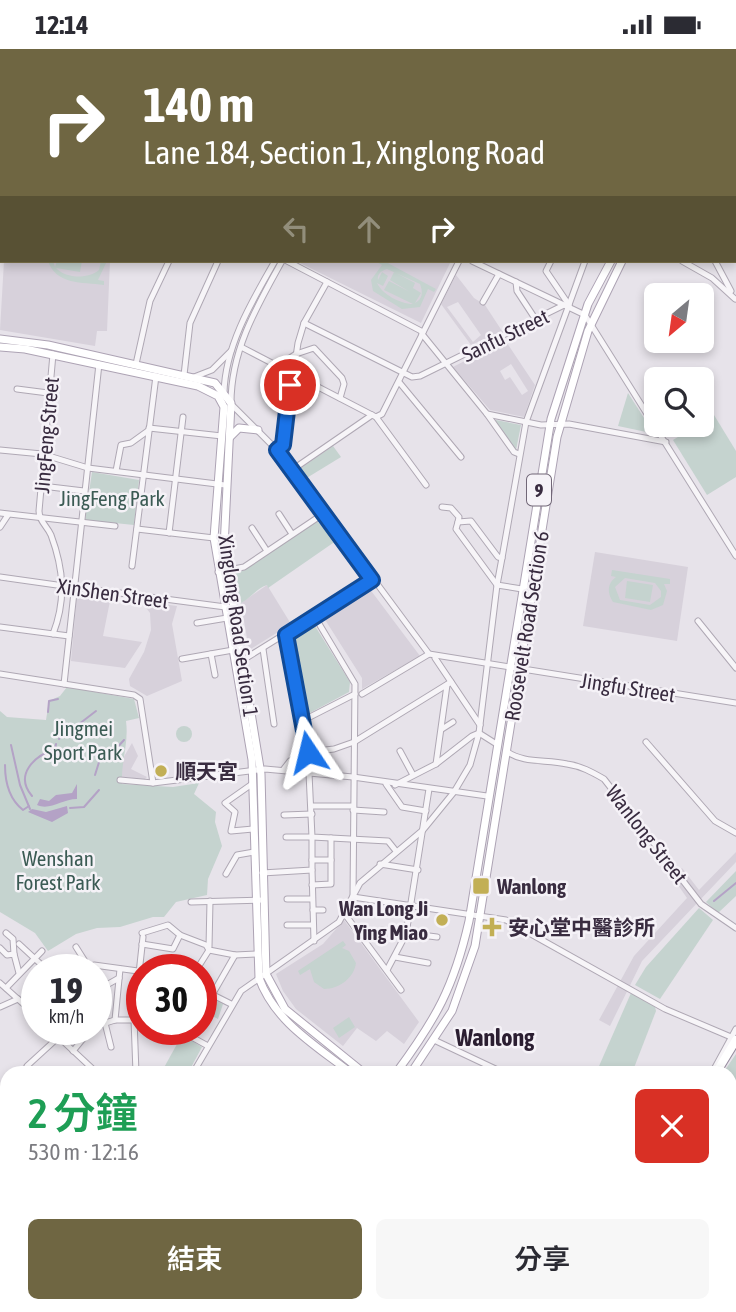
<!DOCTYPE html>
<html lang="zh-TW">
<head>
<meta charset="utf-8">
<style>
  :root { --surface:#fff; --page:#f7f7f7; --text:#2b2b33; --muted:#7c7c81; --accent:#6f6642 }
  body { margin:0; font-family:"Asap Condensed","Noto Sans TC",sans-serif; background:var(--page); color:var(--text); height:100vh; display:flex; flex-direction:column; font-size:26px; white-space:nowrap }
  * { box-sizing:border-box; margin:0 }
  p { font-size:23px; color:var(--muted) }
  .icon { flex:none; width:38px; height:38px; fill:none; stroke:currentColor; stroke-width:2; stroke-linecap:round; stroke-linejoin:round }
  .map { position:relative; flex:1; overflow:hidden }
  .sheet { position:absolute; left:0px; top:1017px; width:737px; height:247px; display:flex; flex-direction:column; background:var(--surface); border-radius:21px 21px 0 0; box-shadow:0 4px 10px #0003 }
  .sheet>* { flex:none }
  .guide { position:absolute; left:0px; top:0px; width:737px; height:214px; box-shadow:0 4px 10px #0003; background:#6f6642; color:#fff; overflow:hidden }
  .needle { width:46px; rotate:209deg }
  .tools { position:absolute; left:644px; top:234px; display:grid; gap:14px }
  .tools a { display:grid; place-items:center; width:70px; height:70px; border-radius:10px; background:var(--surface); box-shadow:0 4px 10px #0003; font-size:35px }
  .speed { position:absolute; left:21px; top:905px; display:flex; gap:14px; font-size:35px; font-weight:700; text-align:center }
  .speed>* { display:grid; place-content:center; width:91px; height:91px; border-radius:50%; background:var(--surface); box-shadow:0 4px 10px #0003; line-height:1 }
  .speed small { font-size:18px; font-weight:400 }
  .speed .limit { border:10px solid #d22; background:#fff; color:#111 }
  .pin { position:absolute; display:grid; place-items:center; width:60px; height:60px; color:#fff; margin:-30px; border:4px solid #fff; border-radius:50%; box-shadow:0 2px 7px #0007 }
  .me { position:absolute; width:77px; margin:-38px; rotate:350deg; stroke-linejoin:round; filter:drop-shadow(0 0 5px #0008) }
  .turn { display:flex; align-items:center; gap:24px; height:147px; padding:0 28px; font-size:32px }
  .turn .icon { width:91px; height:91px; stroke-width:2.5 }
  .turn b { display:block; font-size:49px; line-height:60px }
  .lanes { display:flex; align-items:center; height:66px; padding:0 28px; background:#0003; justify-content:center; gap:35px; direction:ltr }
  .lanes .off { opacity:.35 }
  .round { display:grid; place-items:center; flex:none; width:74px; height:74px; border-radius:10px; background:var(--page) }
  .head { display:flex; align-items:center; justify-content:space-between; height:119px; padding:0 28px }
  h1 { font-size:42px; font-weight:600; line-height:52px; color:#1e9e55 }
  .button { display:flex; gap:14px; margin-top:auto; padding:14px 28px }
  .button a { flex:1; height:80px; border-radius:10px; background:var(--accent); color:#fff; font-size:28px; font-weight:600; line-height:80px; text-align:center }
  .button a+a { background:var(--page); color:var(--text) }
  .status { display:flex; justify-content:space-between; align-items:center; height:49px; padding:0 35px; background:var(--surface); direction:ltr }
  .status svg { height:19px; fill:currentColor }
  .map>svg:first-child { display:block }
</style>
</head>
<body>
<div class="status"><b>12:14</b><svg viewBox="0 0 49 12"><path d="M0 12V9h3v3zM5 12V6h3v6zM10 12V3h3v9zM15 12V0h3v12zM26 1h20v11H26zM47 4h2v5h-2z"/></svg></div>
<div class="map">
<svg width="736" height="1263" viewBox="0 0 736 1263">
  <rect width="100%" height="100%" fill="#e7e3ea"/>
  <g fill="#d7d1db" fill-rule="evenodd">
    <polygon points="493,0 614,0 492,2"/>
    <polygon points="4,212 110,212 107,282 97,282 95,297 0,281"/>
    <polygon points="296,212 451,212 421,274"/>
    <path d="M 456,226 L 474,249 L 485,256 L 502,282 L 471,296 L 441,255 ZM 458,253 L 481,286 L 473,293 L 447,258 Z"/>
    <path d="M 505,291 L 535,336 L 524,368 L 490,361 L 453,318 ZM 511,315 L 528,342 L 522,346 L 510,328 L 505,331 L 500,322 Z"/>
    <polygon points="595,503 688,518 677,592 583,577"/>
    <polygon points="267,536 291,575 249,601 241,554"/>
    <polygon points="369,539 420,607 362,640 362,629 324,569"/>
    <polygon points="82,542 111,547 103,587 142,593 125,619 71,612 77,545"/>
    <polygon points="141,552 177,557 172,575 182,632 147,647 130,637 129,630 144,603 151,581 150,564"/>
    <polygon points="132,694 138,707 131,720 147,728 145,730 122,728 122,711"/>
    <polygon points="736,803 736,813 642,912 610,977 599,971 634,907 687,849 671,826 682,819 699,841"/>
    <polygon points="344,871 419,973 404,995 387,982 376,992 357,979 343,997 296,960 283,942 276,925 323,895"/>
    <polygon points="414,1257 492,1257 486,1263 421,1263"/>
  </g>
  <g fill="#c5d3cf" fill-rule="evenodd">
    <path d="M 48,212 L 53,212 L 55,218 L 57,212 L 82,212 L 80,223 L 56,219 C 66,230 89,230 99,221 L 101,212 L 107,212 L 98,231 L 104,232 L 104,236 C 82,233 56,236 48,212 Z"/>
    <path d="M 375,212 L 384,212 L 436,240 L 434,243 L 428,240 L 420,258 L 402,260 L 373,242 L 371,231 L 382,216 ZM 387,220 L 420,235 C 423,243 423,250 415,254 L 421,244 L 413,239 L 415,234 L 394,223 L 390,231 L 410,243 L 389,232 L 384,241 L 413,255 C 400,255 382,245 377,234 L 383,237 L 388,227 L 382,223 L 378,231 C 377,225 381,222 387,220 Z"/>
    <polygon points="628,344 653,383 651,384 618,377"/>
    <polygon points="714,366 736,402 736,428 707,446 673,391"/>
    <polygon points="496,371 521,376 516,401 494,374"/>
    <polygon points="333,397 341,408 305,430 301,419"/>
    <polygon points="92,423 139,431 134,476 85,471"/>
    <path d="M 317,472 L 337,495 L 333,494 L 268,539 L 267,536 C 255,540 250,551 238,555 L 233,524 L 245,521 Z"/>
    <path d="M 612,521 L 670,530 L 670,535 L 664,535 L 667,542 L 663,556 L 651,561 L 613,553 C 607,544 607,534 616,528 L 611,527 ZM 625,529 L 655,534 L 661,542 L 661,548 L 650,556 L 620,551 L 615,538 Z"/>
    <polygon points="627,532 653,536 650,553 625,549"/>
    <polygon points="310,576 315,577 350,633 349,643 306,666 291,588"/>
    <path d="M 67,638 L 134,650 L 139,669 L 126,672 C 129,695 121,711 122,735 L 173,738 L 199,734 L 194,745 L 216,763 L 215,773 L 222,797 L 208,830 L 207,846 L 176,853 L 164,868 L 153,868 L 120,878 L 97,879 L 76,885 L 48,902 L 35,884 L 0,863 L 0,662 L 7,668 L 46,671 L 49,652 L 60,647 Z"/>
    <circle cx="184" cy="685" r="8"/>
    <polygon points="736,822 736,847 718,864 706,853"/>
    <polygon points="699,859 713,871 660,950 635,936 646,918"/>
    <path d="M 343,892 L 346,896 L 342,899 L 349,902 L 356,914 C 354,929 339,940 324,940 L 314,933 L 310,920 L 300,926 L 298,922 Z"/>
    <polygon points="631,944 655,958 656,962 632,1024 596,1024"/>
    <polygon points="208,948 223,955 218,970 201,961"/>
    <polygon points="349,968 355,978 339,989 333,979"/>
    <polygon points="182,986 202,998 188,1024 161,1024"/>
    <polygon points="736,1005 736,1263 659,1263 659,1257 730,1256 730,1024 723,1024"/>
    <polygon points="0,1069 7,1087 7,1256 131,1257 127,1263 0,1263"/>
    <polygon points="435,1257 475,1257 471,1263 436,1263"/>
    <polygon points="492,1257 534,1257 526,1263 486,1263"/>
  </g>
  <g fill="#b4a2c6">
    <path d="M 77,735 L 77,750 C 62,750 50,762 37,756 L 40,750 L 49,752 L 56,746 L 72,744 Z"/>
    <polygon points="67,757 68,764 52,773 28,763 32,760 46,763"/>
  </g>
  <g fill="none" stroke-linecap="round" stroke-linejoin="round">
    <g stroke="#b4a2c6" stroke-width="2">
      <polyline points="48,663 49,652 58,650"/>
      <polyline points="70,682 96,662"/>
      <polyline points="59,690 64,685"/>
      <polyline points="11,696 20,736 30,760"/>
      <path d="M 5,716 C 5,732 9,750 23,761 L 29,757"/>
      <polyline points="95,726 100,710 114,702 124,691"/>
      <path d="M 32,747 C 14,726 34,707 55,700 L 56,695"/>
      <polyline points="70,759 84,758 99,741"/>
      <polyline points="714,852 736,834"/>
    </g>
    <defs>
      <g id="minor">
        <polyline points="74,0 75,2"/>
        <polyline points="109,0 110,2"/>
        <polyline points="163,0 164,2"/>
        <polyline points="378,0 381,2"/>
        <polyline points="457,0 460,2"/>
        <polyline points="638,0 639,2"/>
        <polyline points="676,0 679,2"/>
        <polyline points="689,0 692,2"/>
        <polyline points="83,2 87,0"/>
        <polyline points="249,2 249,0"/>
        <polyline points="335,2 336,0"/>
        <polyline points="394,2 394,0"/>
        <polyline points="402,2 403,0"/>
        <polyline points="411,2 412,0"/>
        <polyline points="484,2 485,0"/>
        <polyline points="622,2 623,0"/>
        <polyline points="721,2 722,0"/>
        <polyline points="0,50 2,51"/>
        <polyline points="735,64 736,65"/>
        <polyline points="0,77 2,75"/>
        <polyline points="0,194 2,186"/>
        <polyline points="287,212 423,283"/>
        <polyline points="472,212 585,266 736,507"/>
        <polyline points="551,212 546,222 569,256"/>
        <polyline points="682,212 712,229 735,250"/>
        <polyline points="715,212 731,242"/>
        <polyline points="516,233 517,242 536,271"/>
        <polyline points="483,253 499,225"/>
        <polyline points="304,274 412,328 420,327 564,256"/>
        <polyline points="422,285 487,365 541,376 569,375 666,393"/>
        <polyline points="241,298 376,368 426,436"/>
        <path d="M 53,305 L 39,462 C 39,472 47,477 51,486 C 64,521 66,551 53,585"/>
        <polyline points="136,315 150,252 169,212"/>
        <polyline points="278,317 296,305 314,299 342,329 344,335 340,349"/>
        <polyline points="184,326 190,274 218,212"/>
        <polyline points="194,328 212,321 231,302"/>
        <polyline points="399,333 461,408"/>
        <polyline points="17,340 48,344"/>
        <path d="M 224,344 C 225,297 252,252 275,212"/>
        <polyline points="229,353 281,405 429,605 736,654"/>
        <path d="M 231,354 C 231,301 257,257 282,212"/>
        <polyline points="487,365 514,403 519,405"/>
        <polyline points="376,368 382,365 459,212"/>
        <polyline points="149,379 222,387"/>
        <polyline points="0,401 42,405 88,419 225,436"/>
        <polyline points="277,401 283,396 298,294 304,274 327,233"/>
        <polyline points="292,421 372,366"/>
        <polyline points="116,422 121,396 131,394 149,381"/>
        <polyline points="42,437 84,442"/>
        <polyline points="442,458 451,459 459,468 458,473 471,472 498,508 502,509 497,536 522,540"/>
        <polyline points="0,464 115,477"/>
        <polyline points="279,465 292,485"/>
        <polyline points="0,478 8,466"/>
        <polyline points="252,479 267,502"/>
        <polyline points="137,480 214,489"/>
        <polyline points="169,484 183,368"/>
        <polyline points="502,509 526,373 585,212"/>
        <polyline points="132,517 156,327"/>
        <polyline points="218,523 244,518 323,465"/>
        <polyline points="0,528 64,537"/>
        <polyline points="74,538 233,559"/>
        <polyline points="315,568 355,635 353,848 506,871 665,960 731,988"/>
        <polyline points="698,572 736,619"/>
        <polyline points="197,574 227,569"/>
        <polyline points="0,578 69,587"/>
        <polyline points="286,586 308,703 312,788 388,792 396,802"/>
        <polyline points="263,600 274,675"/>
        <polyline points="211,605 215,626"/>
        <polyline points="435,609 480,676"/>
        <polyline points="182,610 233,601"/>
        <polyline points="243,611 372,531"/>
        <polyline points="0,625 134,646 140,650 153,734"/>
        <polyline points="64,635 99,315"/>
        <polyline points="362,645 429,605"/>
        <polyline points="302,672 355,645"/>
        <polyline points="442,680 453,673"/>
        <polyline points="646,693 715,772 736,784"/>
        <polyline points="400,702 413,726"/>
        <path d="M 506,702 C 524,715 546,710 567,715 C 581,717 592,723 604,730 L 701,855 L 736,879"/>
        <polyline points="436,715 447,636"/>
        <polyline points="283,721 290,712 308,703 334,700 354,693 451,633"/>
        <polyline points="120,731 153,734 265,720 353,728 487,747"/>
        <polyline points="252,735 225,754 235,763 231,782 253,780"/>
        <polyline points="386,735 402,758 426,762"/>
        <polyline points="395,736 436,715 472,687 479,684 498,696"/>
        <polyline points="312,757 353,757"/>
        <polyline points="353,761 384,763"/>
        <polyline points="284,766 312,765"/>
        <polyline points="312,811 331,811"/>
        <polyline points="380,815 418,821"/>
        <polyline points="312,821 314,892"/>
        <polyline points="262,824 312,821 312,788 286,788"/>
        <polyline points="226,825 237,806 254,803"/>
        <polyline points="312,836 331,835 331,789"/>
        <polyline points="287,850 312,850"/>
        <polyline points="191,853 264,851"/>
        <polyline points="313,861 323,861"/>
        <polyline points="344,864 401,941"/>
        <polyline points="287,876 313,876"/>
        <polyline points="382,881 437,888"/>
        <polyline points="6,884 13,890 14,905"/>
        <polyline points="142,884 168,876 180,886 206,896 209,901 235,906 257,905"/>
        <polyline points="19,895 46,920"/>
        <polyline points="142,895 173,900 180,886"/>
        <polyline points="76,898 88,917"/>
        <polyline points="209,898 210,852"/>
        <polyline points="0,899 7,906 14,905 19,924"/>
        <polyline points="395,908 428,914"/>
        <polyline points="84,920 94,916 138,922"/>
        <polyline points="197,920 209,901"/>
        <polyline points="387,921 406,885 429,740"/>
        <polyline points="0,934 37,967"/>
        <polyline points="6,939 42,902"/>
        <polyline points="201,940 231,955"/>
        <polyline points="96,942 119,929"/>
        <polyline points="212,946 235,906"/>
        <polyline points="0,958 18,950"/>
        <polyline points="115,971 120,920"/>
        <polyline points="105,974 111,998"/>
        <polyline points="96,977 115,971 142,971"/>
        <polyline points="50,980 96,1023 102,1024"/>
        <polyline points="177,980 208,997"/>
        <polyline points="434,991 504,1024"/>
        <polyline points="73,1002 91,980"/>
        <polyline points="27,1017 62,985 80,980"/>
        <polyline points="136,1024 134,970 143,888"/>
        <polyline points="193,1024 241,942 339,873 360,834 423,781 454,743 470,716 479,684 497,536 456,480 458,473"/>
        <polyline points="712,1024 736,980"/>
        <polyline points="211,1256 213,1263"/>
        <polyline points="310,1263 316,1256"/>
        <polyline points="330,1263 332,1256"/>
        <polyline points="531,1263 539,1256"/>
        <polyline points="646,1263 646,1256"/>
      </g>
      <g id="major">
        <polyline points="735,37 736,37"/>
        <polyline points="735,59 736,58"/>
        <polyline points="0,290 48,296 215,334 231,354 224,499 261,725 266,925 285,960 364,1024"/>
        <path d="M 0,298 L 25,300 L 198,337 L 218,347 L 224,358 L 214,489 L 252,711 L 259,929 C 275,973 315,996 351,1024"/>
        <polyline points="230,388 239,379 258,381"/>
        <path d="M 396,1024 C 436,970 454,938 469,872 L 551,370 L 588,255 L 611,212"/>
        <polyline points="411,1024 452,962 475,897 557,388 588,282 622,212"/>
        <polyline points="261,1263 262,1256"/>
        <polyline points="274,1263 275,1256"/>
      </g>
      <g id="highway">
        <polyline points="716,1024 736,991"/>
        <polyline points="652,1256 652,1263"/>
      </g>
    </defs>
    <use href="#minor" stroke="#afa8b4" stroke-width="7"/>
    <use href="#major" stroke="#ada3b4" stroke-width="9"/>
    <use href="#highway" stroke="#978c9f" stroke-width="10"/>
    <use href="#minor" stroke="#f7f5f8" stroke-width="5"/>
    <use href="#major" stroke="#fff" stroke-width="7"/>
    <use href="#highway" stroke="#fff" stroke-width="8"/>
    <polyline stroke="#8a7e92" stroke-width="2" stroke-dasharray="3.5 7" stroke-linecap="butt" points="3,1215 7,1211"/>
  </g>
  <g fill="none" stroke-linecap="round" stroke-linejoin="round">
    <defs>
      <polyline id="route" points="290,336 283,396 277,401 372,531 286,586 308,703"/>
    </defs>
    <use href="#route" stroke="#114b97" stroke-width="18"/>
    <use href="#route" stroke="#1a73e8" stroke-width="12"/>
  </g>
  <g fill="#c2af55" stroke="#f5f2f7" stroke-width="2.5">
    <circle cx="161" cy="722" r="7"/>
    <rect x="472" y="828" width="18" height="18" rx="3.5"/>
    <circle cx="442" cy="871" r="7"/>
    <path d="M488.5 867.5h7v7h7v7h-7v7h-7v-7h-7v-7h7z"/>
  </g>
  <g text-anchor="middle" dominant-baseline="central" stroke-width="5" stroke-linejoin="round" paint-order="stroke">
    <rect fill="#f5f2f7" stroke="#716777" stroke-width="2" x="527" y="425.5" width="24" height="31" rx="5"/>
    <g font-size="19" font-weight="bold" fill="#392c40">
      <text x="539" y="441">9</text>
    </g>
    <g font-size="21" fill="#392c40" stroke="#f5f2f7">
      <text transform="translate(505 286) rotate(-26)">Sanfu Street</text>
      <text transform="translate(46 386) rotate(-85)">JingFeng Street</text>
      <text transform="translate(113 544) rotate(8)">XinShen Street</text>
      <text transform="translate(239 577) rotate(82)">Xinglong Road Section 1</text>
      <text transform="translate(526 577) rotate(-81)">Roosevelt Road Section 6</text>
      <text transform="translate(628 638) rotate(9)">Jingfu Street</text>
      <text transform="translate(647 785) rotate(52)">Wanlong Street</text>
    </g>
    <g font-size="21" fill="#3b5b54" stroke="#f5f2f7">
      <text x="112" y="449">JingFeng Park</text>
      <text x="83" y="679">Jingmei<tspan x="83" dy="24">Sport Park</tspan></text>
      <text x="58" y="809">Wenshan<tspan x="58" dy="24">Forest Park</tspan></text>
    </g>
    <g font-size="21" font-weight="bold" fill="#392c40" stroke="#f5f2f7" text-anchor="start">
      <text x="175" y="722">順天宮</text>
      <text x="497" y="837">Wanlong</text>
      <text x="428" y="859" text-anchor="end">Wan Long Ji<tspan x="428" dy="24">Ying Miao</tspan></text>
      <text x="508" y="878">安心堂中醫診所</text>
    </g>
    <g font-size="24" font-weight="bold" fill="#2b1e31" stroke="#f5f2f7">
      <text x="495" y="988">Wanlong</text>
    </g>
  </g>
</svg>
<div class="tools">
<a><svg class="needle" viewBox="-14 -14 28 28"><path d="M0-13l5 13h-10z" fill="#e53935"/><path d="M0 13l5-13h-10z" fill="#7c7c81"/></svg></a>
<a><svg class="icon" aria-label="search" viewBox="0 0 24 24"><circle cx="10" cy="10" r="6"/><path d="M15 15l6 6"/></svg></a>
</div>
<div class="speed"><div>19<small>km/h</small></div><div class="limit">30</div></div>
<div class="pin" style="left:290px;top:336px;background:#d93025"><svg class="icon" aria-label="arrive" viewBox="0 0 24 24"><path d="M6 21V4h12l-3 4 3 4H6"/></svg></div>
<svg class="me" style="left:308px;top:703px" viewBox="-20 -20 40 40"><path d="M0-17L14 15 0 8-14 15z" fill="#1a73e8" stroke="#fff" stroke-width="4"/></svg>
<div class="guide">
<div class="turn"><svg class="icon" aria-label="right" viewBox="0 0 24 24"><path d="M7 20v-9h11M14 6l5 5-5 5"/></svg><div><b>140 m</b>Lane 184, Section 1, Xinglong Road</div></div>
<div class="lanes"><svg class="icon off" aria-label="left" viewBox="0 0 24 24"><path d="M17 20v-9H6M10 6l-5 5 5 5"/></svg><svg class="icon off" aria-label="ahead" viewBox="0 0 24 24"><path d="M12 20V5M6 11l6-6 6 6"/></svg><svg class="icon" aria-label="right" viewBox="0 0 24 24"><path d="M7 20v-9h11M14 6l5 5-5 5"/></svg></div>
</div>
<section class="sheet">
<div class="head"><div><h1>2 分鐘</h1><p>530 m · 12:16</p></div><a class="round" style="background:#d93025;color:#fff"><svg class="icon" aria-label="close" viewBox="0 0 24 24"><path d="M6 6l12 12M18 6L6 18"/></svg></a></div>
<div class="button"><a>結束</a><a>分享</a></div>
</section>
</div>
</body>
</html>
